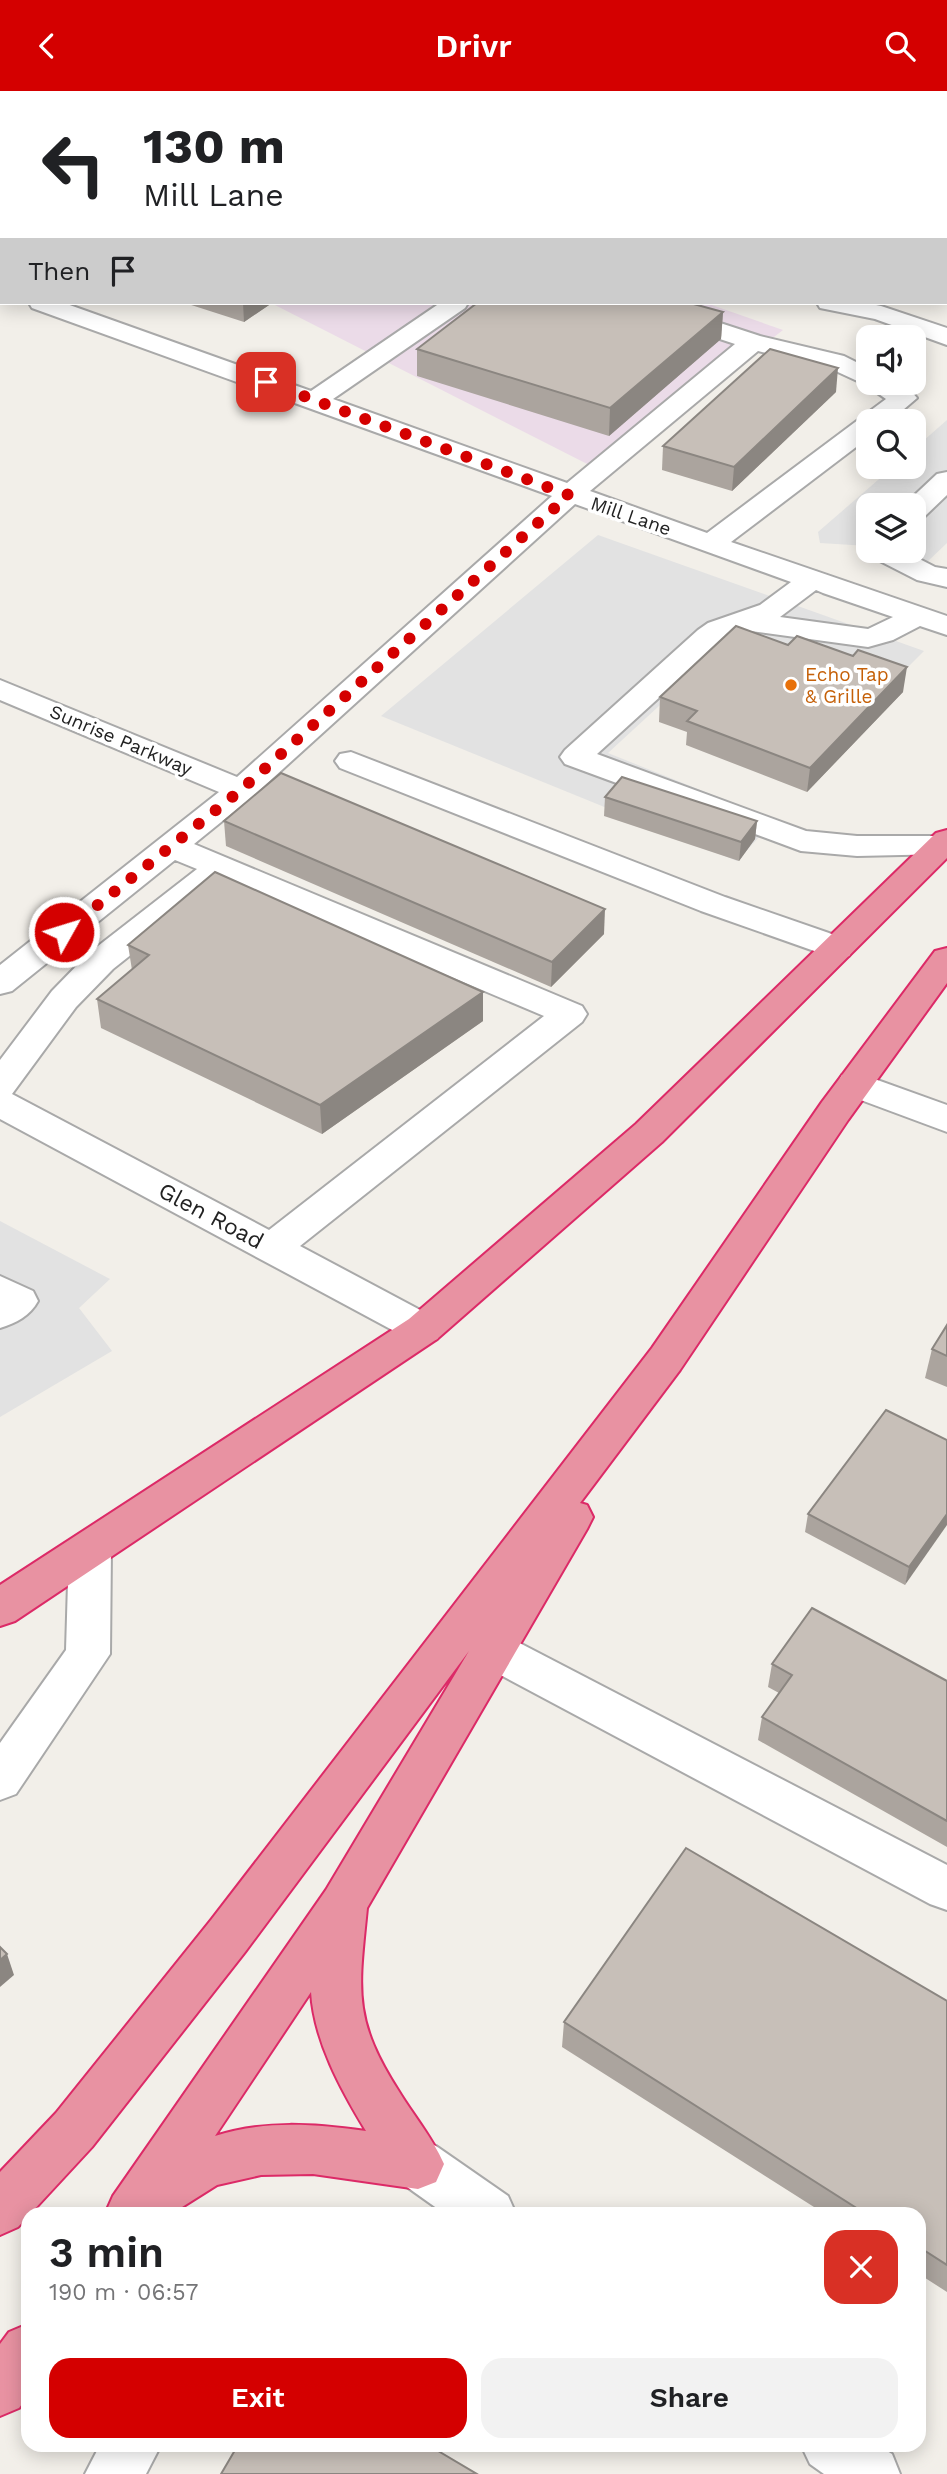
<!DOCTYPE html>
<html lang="en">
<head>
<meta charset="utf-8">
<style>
  :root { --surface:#fff; --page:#f2f2f2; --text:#202124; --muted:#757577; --accent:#d40000 }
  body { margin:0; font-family:"Work Sans",sans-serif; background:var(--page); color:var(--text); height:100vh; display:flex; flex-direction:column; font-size:26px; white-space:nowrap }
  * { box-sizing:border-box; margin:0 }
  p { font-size:23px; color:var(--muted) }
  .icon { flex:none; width:38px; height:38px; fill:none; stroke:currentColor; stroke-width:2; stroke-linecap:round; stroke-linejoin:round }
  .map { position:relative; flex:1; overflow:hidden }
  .details { position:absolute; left:21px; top:2116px; width:905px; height:245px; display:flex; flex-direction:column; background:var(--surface); border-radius:21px; box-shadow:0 4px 18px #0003 }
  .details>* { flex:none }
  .guide { position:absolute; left:0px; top:0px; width:948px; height:214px; box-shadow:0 4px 18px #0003; background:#fff; color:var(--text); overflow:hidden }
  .tools { position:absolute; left:856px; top:234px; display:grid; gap:14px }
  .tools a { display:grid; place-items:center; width:70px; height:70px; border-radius:14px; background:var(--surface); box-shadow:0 4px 18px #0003; font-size:35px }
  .pin { position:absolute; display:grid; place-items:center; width:60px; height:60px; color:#fff; margin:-30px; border-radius:14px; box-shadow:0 4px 10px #0006 }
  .me { position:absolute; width:77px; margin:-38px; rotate:51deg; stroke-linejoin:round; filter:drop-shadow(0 0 5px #0008) }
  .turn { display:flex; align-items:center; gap:24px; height:147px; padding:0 28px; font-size:32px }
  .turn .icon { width:91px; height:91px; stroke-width:2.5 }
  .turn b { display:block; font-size:49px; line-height:60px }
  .then { display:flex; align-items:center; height:66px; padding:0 28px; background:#0003; gap:14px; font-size:26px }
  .round { display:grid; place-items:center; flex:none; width:74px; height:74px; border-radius:21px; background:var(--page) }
  .headline { display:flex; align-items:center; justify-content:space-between; height:119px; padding:0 28px }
  h1 { font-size:42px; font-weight:600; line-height:52px }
  .primary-button { display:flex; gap:14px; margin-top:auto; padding:14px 28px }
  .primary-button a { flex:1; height:80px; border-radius:21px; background:var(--accent); color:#fff; font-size:28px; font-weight:600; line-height:80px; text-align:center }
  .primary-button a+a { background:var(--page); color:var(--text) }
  header { display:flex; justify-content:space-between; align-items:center; height:91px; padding:0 28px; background:var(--accent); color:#fff; font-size:32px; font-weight:600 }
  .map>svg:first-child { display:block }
</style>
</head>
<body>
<header><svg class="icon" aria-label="back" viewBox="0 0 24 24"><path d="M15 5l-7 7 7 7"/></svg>Drivr<svg class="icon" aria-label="search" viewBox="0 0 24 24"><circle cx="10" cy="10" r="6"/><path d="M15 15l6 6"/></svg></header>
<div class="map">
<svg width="947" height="2383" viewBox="0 0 947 2383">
  <rect width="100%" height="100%" fill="#f2efe9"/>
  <g fill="#ebdbe8">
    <polygon points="0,0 746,0 2,2 2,79"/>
    <polygon points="271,212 706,212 783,239 601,380"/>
  </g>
  <g fill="#e2e2e2">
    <polygon points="947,329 947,452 927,471 902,460 914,460 914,415 868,415 868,455 820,452 818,441 893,376 914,376 914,358"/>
    <polygon points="598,444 924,560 891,593 735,545 608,662 775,729 737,770 381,625"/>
    <polygon points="0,1130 110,1188 79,1217 112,1260 0,1326"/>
  </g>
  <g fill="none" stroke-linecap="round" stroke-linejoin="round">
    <defs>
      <g id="minor">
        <polygon points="91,0 115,0 89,2"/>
        <polygon points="204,0 228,0 202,2"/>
        <polygon points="2,102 2,117 0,117 0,103"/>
        <rect x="0" y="191" width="2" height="14"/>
        <path d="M 29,212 L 64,212 L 311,300 L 440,212 L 468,212 L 465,217 L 333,308 L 567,392 L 735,253 L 626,217 L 623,212 L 659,212 L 760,245 L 844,265 L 868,277 L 868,292 C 886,292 905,290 917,307 L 889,331 L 868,331 L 868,347 L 731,451 L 947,525 L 947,544 L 920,535 L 893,549 L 868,556 L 743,539 L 728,544 L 597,663 L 806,740 L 857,745 L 947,745 L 947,763 L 857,765 L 801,760 L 565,673 L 560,666 L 565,659 L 698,539 L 708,532 L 760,514 L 791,491 L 575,413 L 252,706 L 194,753 L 582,915 L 587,923 L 582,931 L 300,1155 L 437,1228 L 443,1238 L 437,1248 L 423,1253 L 409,1248 L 0,1028 L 0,969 L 52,900 L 89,862 L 197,778 L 175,769 L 12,900 L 0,903 L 0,874 L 219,701 L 0,609 L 0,589 L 237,686 L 552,405 L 32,217 ZM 758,260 L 827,276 L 866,294 L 886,308 L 707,442 L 590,400 ZM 816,499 L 823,502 L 893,526 L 868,538 L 780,526 ZM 224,790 L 544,925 L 269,1139 L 12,1003 L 76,916 L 113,878 Z"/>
        <polygon points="817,212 866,212 881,215 947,237 947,254 875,228 820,217"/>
        <polygon points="947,381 947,404 924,426 914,428 914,415 904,414 937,383"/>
        <polygon points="868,460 904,460 935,476 947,478 947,496 917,489 872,466"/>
        <polygon points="351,661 725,806 849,849 854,857 849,865 837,868 701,820 340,677 335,670 340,663"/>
        <polygon points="855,981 947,1014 947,1041 842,1002 837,993 842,984"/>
        <path d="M 0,1185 L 33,1200 L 38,1210 C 30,1225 16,1232 0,1237 Z"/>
        <polygon points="90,1441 105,1446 111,1458 110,1563 16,1703 0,1709 0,1652 66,1559 69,1458 75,1446"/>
        <polygon points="493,1541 508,1546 947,1774 947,1819 930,1813 478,1572 471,1559 478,1546"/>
        <polygon points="418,2048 436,2055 508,2105 516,2123 445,2123 400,2091 392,2073 400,2055"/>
        <polygon points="100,2354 161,2354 146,2383 85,2383"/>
        <polygon points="801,2354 877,2354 892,2363 900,2383 824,2383 810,2373"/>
      </g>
      <g id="highway">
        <polygon points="947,739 947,767 662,1051 437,1248 15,1530 0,1535 0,1494 409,1228 636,1033 936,742"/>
        <path d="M 947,857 L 947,892 L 848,1029 L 680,1279 L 580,1412 L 587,1414 L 593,1426 L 587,1438 L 367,1817 C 359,1898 352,1927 398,1999 C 413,2024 432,2046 444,2073 L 436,2091 L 418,2098 L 313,2083 L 261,2084 L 217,2094 L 171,2123 L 105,2123 L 113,2105 L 326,1799 L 469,1560 L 245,1861 L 92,2056 L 18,2136 L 0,2144 L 0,2081 L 56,2022 L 211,1829 L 652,1257 L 822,1011 L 935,860 ZM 311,1901 C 314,1950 341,1999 366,2040 C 314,2033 265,2029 215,2045 Z"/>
        <polygon points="28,2233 28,2305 19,2317 0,2325 0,2253 9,2241"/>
      </g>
    </defs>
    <use href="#minor" stroke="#a9a9a9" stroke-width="4"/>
    <use href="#highway" stroke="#dc2a67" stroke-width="4"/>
    <use href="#minor" fill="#fff" fill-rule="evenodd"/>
    <use href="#highway" fill="#e892a2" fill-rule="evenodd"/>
  </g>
  <g fill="#aba49e">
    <polygon points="393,0 528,0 525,2 399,2"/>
    <polygon points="185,212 272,212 244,231"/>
    <polygon points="723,221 721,248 609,345 417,285 417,258"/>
    <polygon points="836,301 732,400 662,379 663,355"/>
    <polygon points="903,601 807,701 686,654 687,641 659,631 660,606"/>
    <polygon points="605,706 757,730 755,748 739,770 604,725"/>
    <polygon points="224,730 604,843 551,896 226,755"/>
    <polygon points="128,854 483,901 483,930 322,1043 101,937 97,908 132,879"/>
    <polygon points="947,1234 947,1296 925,1287 932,1258"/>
    <polygon points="947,1349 905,1494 805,1441 808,1423"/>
    <polygon points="772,1573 947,1590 947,1756 758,1649 762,1626 779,1602 768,1596"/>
    <polygon points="947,1910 947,2201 919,2183 919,2123 825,2123 562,1956 564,1931"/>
  </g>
  <g fill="#8b8681">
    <polygon points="488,0 528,0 525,2 485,2"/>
    <polygon points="243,212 272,212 244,231"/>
    <polygon points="723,221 721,248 609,345 610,317"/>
    <polygon points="838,277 836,301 732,400 734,376"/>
    <polygon points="907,576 903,601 807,701 810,677"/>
    <polygon points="757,730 755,748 739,770 741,751"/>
    <polygon points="605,818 604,843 551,896 552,871"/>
    <polygon points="483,901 483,930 322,1043 320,1014"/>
    <polygon points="947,1423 947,1434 905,1494 909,1476"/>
    <polygon points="7,1863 14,1884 0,1896 0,1869"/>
  </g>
  <g fill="#c7bfb8" stroke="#8b8681" stroke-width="2">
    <polygon points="295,0 391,0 397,2 292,2"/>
    <polygon points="458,0 488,0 485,2 464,2"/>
    <polygon points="477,212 690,212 723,221 610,317 417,258"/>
    <polygon points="770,258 838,277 734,376 663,355"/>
    <polygon points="736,535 788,554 797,545 853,565 858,559 907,576 810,677 687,630 697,620 660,606"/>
    <polygon points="281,682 605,818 552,871 224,730"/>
    <polygon points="622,686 757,730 741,751 605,706"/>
    <polygon points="215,781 483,901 320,1014 97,908 149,864 128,854"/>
    <polygon points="947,1234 947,1265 932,1258"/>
    <polygon points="886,1319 947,1349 947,1423 909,1476 808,1423"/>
    <polygon points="812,1517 947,1590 947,1730 762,1626 792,1584 772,1573"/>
    <polygon points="686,1757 947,1910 947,2174 919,2156 919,2123 866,2123 564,1931"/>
    <polygon points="0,1856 7,1863 0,1869"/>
    <polygon points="238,2354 428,2354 477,2383 221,2383"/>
  </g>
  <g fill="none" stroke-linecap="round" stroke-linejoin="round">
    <polyline stroke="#d40000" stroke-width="12" stroke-dasharray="0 21.6" points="64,841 241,699 569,404 266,291"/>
  </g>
  <circle fill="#e8710a" stroke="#fff" stroke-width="2.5" cx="791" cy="594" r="7"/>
  <g text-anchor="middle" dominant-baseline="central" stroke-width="7" stroke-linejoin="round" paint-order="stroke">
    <g font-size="19" fill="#222" stroke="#fff">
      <text transform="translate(631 425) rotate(19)">Mill Lane</text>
      <text transform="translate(121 649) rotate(23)">Sunrise Parkway</text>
    </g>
    <g font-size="19" fill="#c56008" stroke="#fff" text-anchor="start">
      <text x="805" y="583">Echo Tap<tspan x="805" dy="22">&amp; Grille</tspan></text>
    </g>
    <g font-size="23" fill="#222" stroke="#fff">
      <text transform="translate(211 1125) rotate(28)">Glen Road</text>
    </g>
  </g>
</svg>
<div class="tools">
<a><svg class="icon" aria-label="sound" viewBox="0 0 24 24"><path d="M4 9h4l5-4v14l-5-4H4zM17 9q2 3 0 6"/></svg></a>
<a><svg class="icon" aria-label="search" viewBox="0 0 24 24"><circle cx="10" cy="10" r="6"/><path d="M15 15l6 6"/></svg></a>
<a><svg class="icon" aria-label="layers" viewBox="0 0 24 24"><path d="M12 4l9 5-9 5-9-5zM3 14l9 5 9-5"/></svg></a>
</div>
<div class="pin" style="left:266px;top:291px;background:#d93025"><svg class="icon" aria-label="arrive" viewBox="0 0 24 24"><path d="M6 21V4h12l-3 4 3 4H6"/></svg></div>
<svg class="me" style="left:64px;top:841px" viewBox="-20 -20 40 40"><circle r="17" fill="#d40000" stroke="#fff" stroke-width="3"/><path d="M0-11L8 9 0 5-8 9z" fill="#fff"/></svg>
<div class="guide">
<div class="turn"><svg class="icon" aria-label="left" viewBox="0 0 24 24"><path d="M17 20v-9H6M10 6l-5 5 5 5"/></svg><div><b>130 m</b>Mill Lane</div></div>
<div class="then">Then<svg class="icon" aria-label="arrive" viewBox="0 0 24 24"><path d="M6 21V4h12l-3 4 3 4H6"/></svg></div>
</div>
<section class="details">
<div class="headline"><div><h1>3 min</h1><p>190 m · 06:57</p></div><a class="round" style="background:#d93025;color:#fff"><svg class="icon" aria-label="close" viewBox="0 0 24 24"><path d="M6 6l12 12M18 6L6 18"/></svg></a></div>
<div class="primary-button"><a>Exit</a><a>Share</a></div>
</section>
</div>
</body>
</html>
